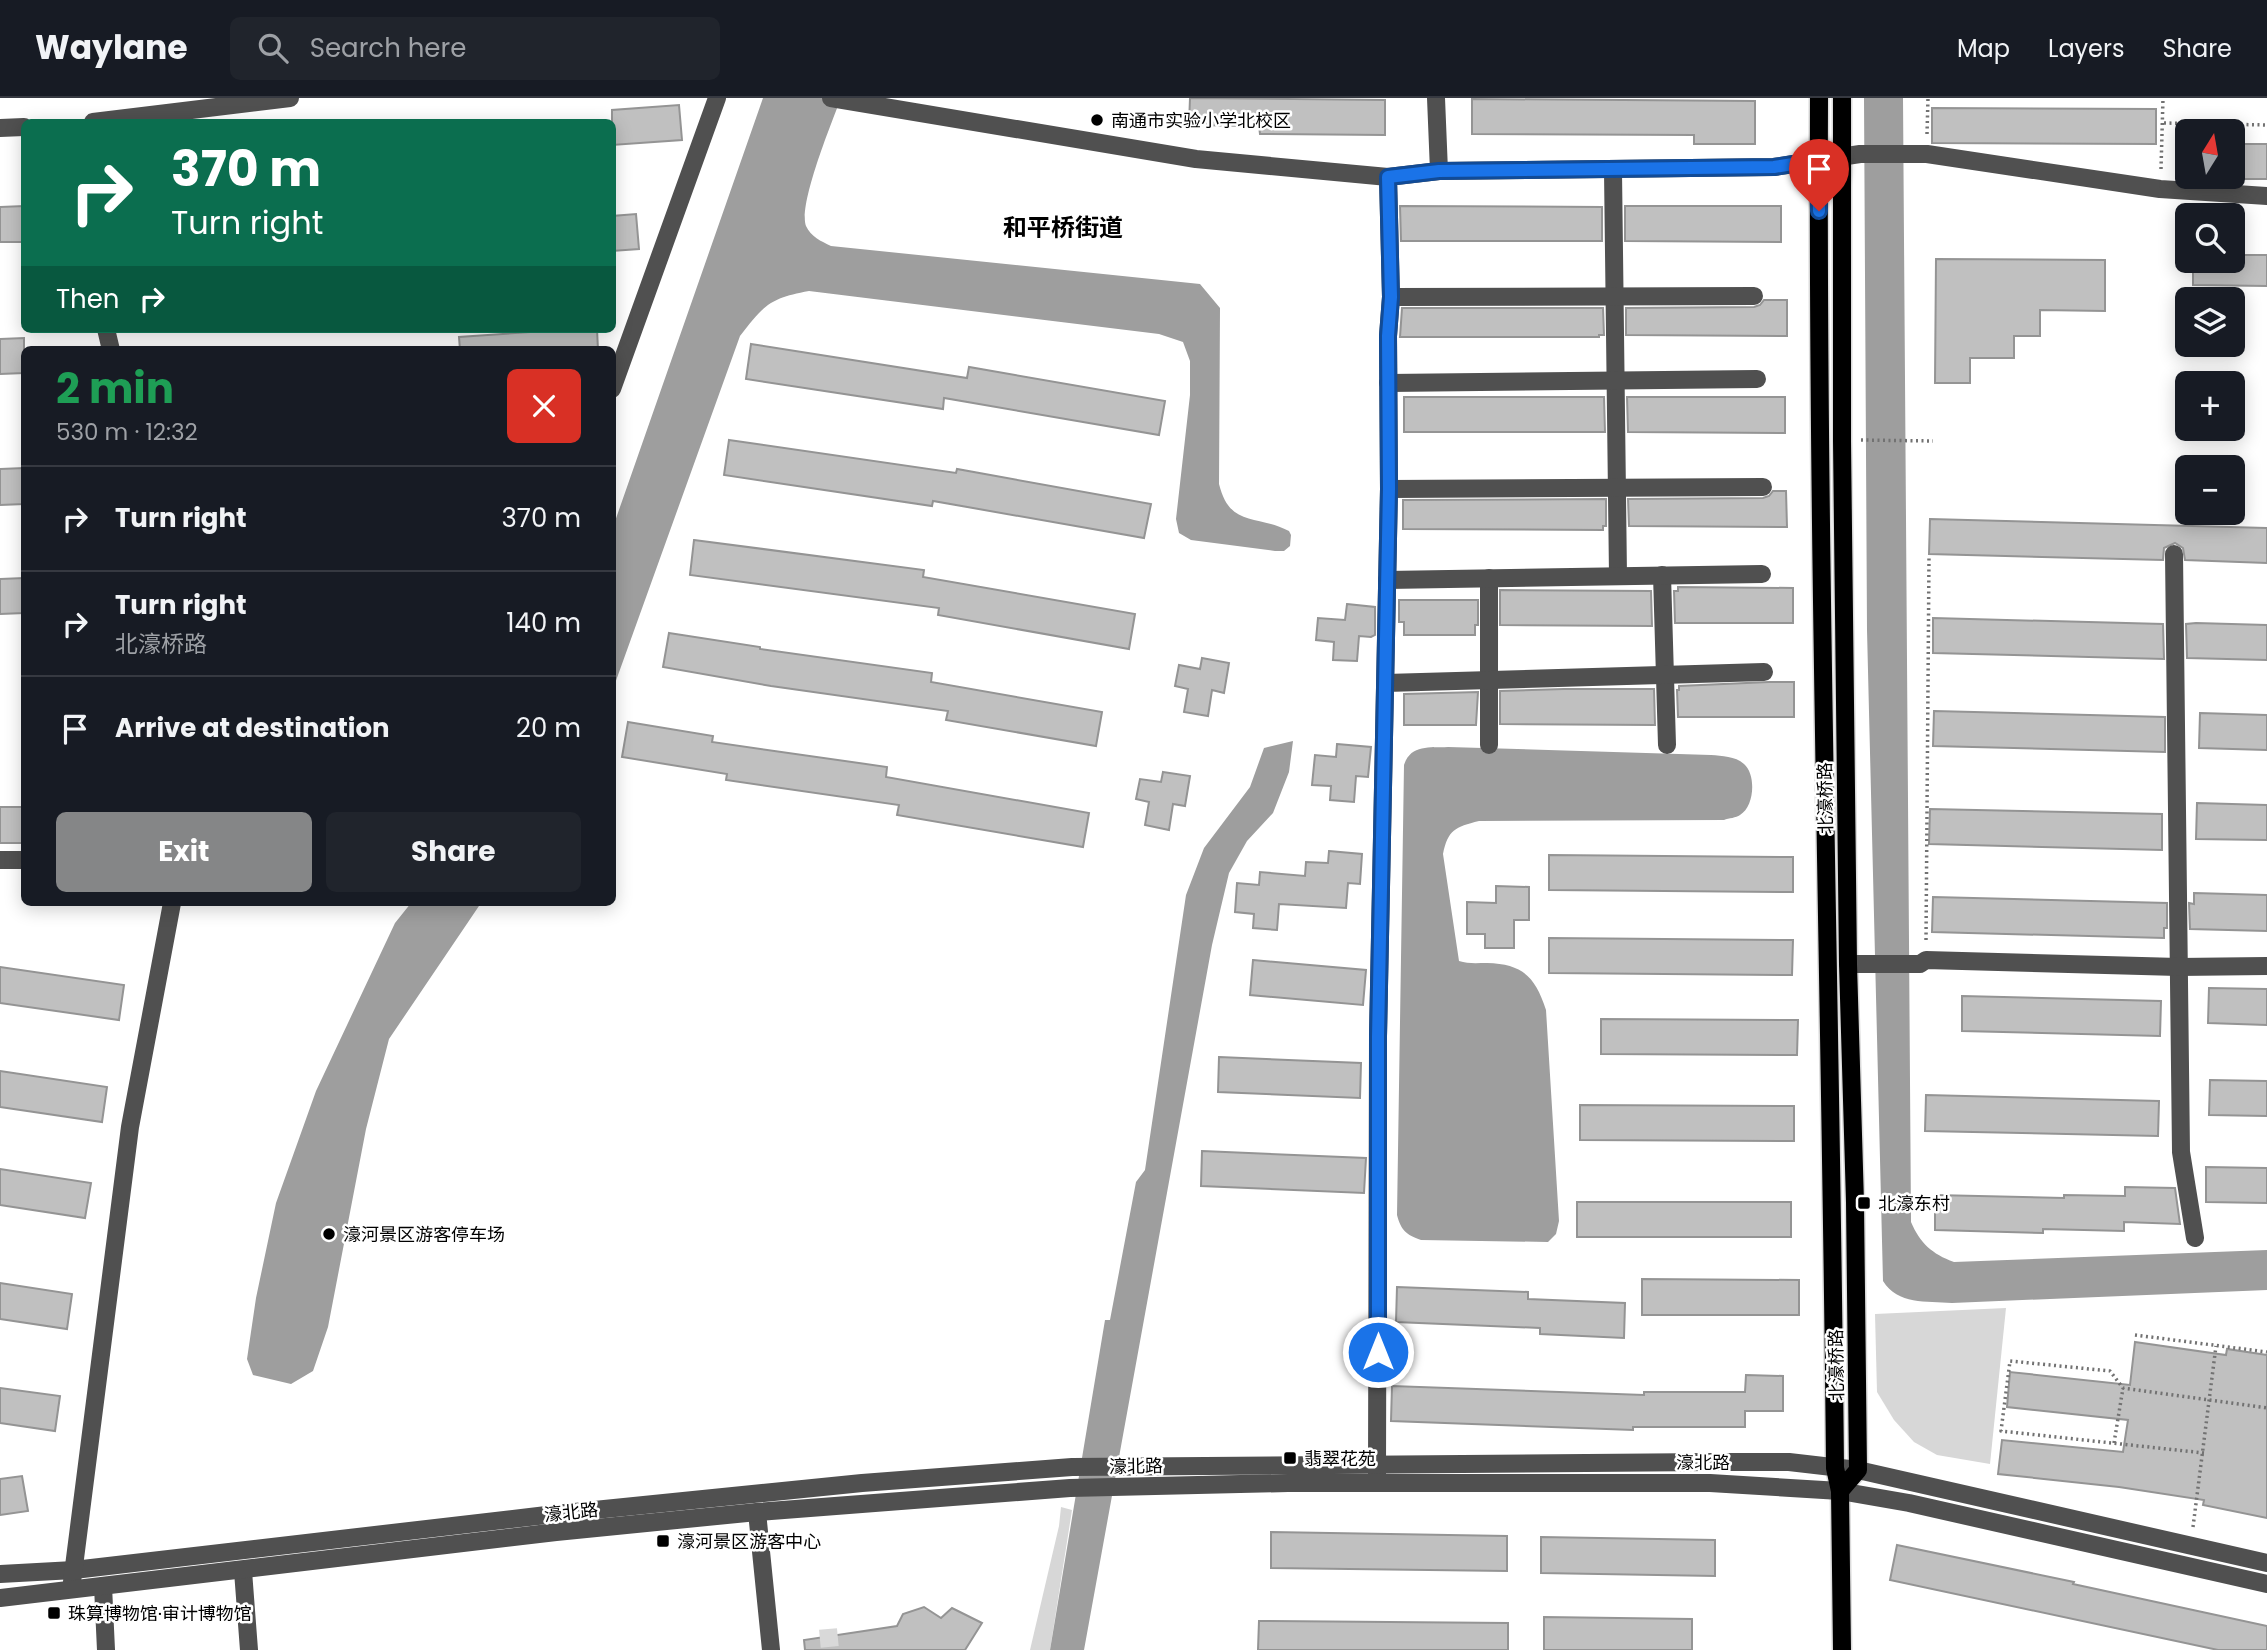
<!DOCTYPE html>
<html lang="en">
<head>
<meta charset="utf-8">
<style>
  :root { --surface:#171b24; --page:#20242c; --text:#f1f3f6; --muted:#9ea1a6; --line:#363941; --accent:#858687 }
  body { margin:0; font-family:Poppins,"Noto Sans SC",sans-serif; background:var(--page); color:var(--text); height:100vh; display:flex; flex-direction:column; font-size:26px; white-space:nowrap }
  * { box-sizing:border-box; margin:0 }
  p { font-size:23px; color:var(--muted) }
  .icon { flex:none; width:38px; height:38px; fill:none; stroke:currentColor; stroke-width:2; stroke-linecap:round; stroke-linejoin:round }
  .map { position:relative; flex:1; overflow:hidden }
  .sheet { position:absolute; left:21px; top:248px; width:595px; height:560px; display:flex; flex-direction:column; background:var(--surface); border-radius:10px; box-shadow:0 4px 18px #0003 }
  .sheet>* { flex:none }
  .hud { position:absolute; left:21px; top:21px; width:595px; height:214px; border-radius:10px; box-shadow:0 4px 18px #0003; background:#0b6e4f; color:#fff; overflow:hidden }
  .needle { width:46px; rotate:11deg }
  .controls { position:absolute; left:2175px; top:21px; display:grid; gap:14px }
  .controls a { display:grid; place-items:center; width:70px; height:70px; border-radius:10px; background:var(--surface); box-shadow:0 4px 18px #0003; font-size:35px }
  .pin { position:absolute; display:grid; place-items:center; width:60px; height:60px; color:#fff; margin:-72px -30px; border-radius:50% 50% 50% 0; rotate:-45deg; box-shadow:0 0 7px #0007 }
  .pin .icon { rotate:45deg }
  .me { position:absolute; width:77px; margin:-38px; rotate:0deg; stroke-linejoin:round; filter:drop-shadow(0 0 5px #0008) }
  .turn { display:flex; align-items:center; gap:24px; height:147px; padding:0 35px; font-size:32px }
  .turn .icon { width:91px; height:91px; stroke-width:2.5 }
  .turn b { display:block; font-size:49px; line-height:60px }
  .then { display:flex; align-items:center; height:66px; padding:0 35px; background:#0003; gap:14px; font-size:26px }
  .round { display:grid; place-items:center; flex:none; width:74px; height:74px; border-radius:10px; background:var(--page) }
  .overview { display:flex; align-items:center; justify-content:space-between; height:119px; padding:0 35px }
  h1 { font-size:42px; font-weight:700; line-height:52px; color:#1e9e55 }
  .primary-button { display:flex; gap:14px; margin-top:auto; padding:14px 35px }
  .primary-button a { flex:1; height:80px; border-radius:10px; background:var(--accent); color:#fff; font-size:28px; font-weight:700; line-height:80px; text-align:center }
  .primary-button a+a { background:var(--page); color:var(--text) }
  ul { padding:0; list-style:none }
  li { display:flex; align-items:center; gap:21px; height:105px; padding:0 35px; border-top:2px solid var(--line) }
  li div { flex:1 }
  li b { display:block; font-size:26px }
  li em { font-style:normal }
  header { display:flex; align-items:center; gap:42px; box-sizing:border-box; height:98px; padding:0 35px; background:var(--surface); border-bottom:2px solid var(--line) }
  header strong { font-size:33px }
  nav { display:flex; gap:38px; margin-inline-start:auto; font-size:24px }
  .search { width:490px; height:63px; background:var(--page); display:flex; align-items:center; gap:18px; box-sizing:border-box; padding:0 24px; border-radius:10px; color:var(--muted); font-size:26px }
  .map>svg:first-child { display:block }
</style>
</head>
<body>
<header>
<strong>Waylane</strong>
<div class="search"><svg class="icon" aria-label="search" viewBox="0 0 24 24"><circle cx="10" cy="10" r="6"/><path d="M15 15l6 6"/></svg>Search here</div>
<nav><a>Map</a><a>Layers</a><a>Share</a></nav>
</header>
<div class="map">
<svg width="2267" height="1552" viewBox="0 0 2267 1552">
  <rect width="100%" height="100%" fill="#fff"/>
  <g fill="#d7d7d7">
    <polygon points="2006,1210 1990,1366 1937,1357 1914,1344 1894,1322 1877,1294 1875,1216"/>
    <polygon points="1061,1409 1072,1412 1050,1552 1030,1552 1059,1428"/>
  </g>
  <g fill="#9e9e9e">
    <path d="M 763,0 L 841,0 C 832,24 798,107 806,128 C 811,139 821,143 831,148 L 1200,186 L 1220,210 L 1219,386 C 1230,430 1256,416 1289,433 L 1291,437 L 1290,448 L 1284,453 L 1275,453 L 1191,442 L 1179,435 L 1176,421 L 1190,297 L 1190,263 L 1183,244 L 1159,236 L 809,193 C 770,200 764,207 740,238 L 613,591 L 613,429 Z"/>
    <path d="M 1864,0 L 1903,0 L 1911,1124 C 1920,1145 1932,1156 1954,1164 L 2267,1152 L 2267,1192 L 1952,1205 C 1926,1203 1898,1207 1883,1183 L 1867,532 Z"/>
    <polygon points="1293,643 1289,674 1273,715 1247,743 1229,775 1212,847 1084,1552 1050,1552 1105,1222 1110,1222 1136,1084 1145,1072 1186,797 1204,750 1250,689 1264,650"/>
    <path d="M 1448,649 L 1711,657 C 1722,658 1735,658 1744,666 C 1756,676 1755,708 1740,717 C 1736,720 1729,720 1724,722 L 1479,723 C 1455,729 1448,732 1443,756 L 1459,863 C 1468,866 1477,865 1487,865 C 1522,866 1535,878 1546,912 L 1559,1123 L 1556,1136 L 1548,1144 L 1421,1142 C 1406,1137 1401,1132 1397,1117 L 1404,667 C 1411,646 1429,650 1448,649 Z"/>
    <polygon points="411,805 481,805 389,941 366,1031 328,1229 313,1273 291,1286 253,1277 247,1261 256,1200 276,1105 316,993 395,825"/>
  </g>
  <g fill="#c0c0c0" stroke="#949494" stroke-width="2">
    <polygon points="1190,0 1385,2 1385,37 1260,36 1259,28 1189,27"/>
    <polygon points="1472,1 1755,3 1755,46 1694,46 1694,37 1472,36"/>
    <polygon points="679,7 682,42 612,47 612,12"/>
    <polygon points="1932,10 2156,11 2156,46 1932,45"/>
    <rect x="2233" y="46" width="34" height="35"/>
    <polygon points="24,108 24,144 0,144 0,109"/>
    <polygon points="1400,108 1602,109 1602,143 1401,143"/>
    <polygon points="1625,108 1781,108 1781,144 1625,143"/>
    <polygon points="636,116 639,151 612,153 612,118"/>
    <polygon points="2233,157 2267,157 2267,188 2193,187 2193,163 2233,163"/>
    <polygon points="1936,161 2105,162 2105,213 2040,212 2040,238 2014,238 2014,260 1970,260 1970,285 1935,285"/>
    <polygon points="1764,202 1787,202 1787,238 1626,237 1626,210 1754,209 1760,207"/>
    <polygon points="1402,210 1603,210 1604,237 1599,237 1599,239 1400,239"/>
    <polygon points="575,231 597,231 598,252 460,252 459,239"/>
    <polygon points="24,240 24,275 0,276 0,241"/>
    <polygon points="751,246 967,280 969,269 1165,303 1159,337 944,300 943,311 746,281"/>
    <polygon points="1404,299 1604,299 1605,334 1404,334"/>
    <polygon points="1627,299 1785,299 1785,335 1628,334"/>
    <polygon points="729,342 956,375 957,371 1151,406 1144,440 933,403 932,408 724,377"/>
    <polygon points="24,370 24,406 0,407 0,371"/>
    <polygon points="1773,393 1786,393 1787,429 1629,428 1628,401 1763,400 1769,398"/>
    <polygon points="1606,401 1606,428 1603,428 1603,432 1403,431 1403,402"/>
    <polygon points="1930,421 2267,430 2267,465 2185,462 2183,450 2175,445 2164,450 2163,462 1929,456"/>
    <polygon points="694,442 924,472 923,479 1135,516 1129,551 938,517 939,510 690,477"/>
    <polygon points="24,480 24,515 0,516 0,481"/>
    <polygon points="1678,489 1793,490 1793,525 1675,525 1674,493 1678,493"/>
    <polygon points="1500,492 1651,493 1652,528 1500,527"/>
    <polygon points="1399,502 1478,502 1478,527 1475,527 1475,537 1404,537 1404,524 1399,524"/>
    <polygon points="1347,506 1375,509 1375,537 1371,539 1359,538 1357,563 1333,562 1334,544 1316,542 1318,520 1345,522"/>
    <polygon points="1933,520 2163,526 2164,561 1933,555"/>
    <polygon points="2196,525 2267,527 2267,562 2187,560 2186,526"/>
    <polygon points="669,535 760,549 760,551 932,575 931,584 1102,614 1096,648 946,622 948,613 771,588 663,569"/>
    <polygon points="1202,560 1229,565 1224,595 1212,592 1208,618 1184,614 1188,591 1175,588 1179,567 1200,571"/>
    <polygon points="1769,584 1794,584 1794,619 1678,619 1677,592 1679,592 1679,588"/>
    <polygon points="1564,591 1654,591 1655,627 1500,626 1500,593"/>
    <polygon points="1478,594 1476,627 1404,627 1404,596"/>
    <polygon points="1934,613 2165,619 2165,654 1933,648"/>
    <polygon points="2200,615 2267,617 2267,652 2199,650"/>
    <polygon points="628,624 713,638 712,644 887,669 886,679 1089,715 1083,749 897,717 899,707 726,682 727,676 622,659"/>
    <polygon points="1337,646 1371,649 1368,679 1356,678 1354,704 1330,702 1331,688 1312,687 1315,657 1336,659"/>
    <polygon points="1163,674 1190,678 1185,708 1173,706 1169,732 1145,727 1149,704 1136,701 1140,681 1161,684"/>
    <polygon points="2197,705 2267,707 2267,742 2196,741"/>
    <rect x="0" y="709" width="24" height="36"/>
    <polygon points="1930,711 2162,716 2162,752 1929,746"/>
    <polygon points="1329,753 1362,756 1360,786 1348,785 1346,810 1279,806 1277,832 1253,830 1254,816 1235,814 1237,785 1259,787 1260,774 1305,778 1306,764 1328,765"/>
    <polygon points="1549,757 1793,759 1793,794 1549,792"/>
    <polygon points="1496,788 1529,789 1529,822 1514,822 1514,850 1485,850 1485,836 1467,836 1467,804 1496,805"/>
    <polygon points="2194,795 2267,797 2267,833 2190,831 2189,805 2194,806"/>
    <polygon points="1933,799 2167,805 2167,830 2164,830 2164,840 1932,834"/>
    <polygon points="1549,840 1793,842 1792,877 1549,875"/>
    <polygon points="1253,862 1366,872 1363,907 1250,897"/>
    <polygon points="0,869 124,887 119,922 0,905"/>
    <polygon points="2209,890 2267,891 2267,927 2208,925"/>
    <polygon points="1962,898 2161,903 2160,938 1962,933"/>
    <polygon points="1601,921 1798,922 1797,957 1601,956"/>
    <polygon points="1219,959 1361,965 1360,1000 1218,994"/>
    <polygon points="0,973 107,989 102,1024 0,1009"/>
    <polygon points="2210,982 2267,983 2267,1018 2209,1017"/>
    <polygon points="1926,997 2159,1003 2158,1038 1925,1033"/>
    <polygon points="1580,1007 1794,1008 1794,1043 1580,1042"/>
    <polygon points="1202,1053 1366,1060 1364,1095 1201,1088"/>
    <polygon points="2206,1069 2267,1070 2267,1105 2206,1104"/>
    <polygon points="0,1071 91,1085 85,1120 0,1107"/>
    <polygon points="2125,1089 2175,1090 2180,1126 2124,1124 2124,1133 2043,1131 2043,1135 1935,1132 1935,1097 2064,1100 2064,1097 2125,1098"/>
    <rect x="1577" y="1104" width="214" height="35"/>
    <polygon points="1642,1181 1799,1182 1799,1217 1642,1217"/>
    <polygon points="0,1185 72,1196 67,1231 0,1221"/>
    <polygon points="1397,1189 1528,1194 1528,1201 1625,1205 1624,1240 1540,1236 1540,1230 1396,1224"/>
    <polygon points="2135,1244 2226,1257 2227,1251 2267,1257 2267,1420 2203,1407 2204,1402 2119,1389 1998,1376 2002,1342 2123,1354 2128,1322 2007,1309 2010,1274 2130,1287"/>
    <polygon points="1746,1277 1783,1278 1783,1313 1745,1313 1745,1329 1633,1329 1633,1332 1391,1323 1392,1288 1644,1297 1644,1294 1745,1294"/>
    <polygon points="0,1290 60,1298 55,1333 0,1325"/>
    <polygon points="22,1378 28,1413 0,1417 0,1381"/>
    <polygon points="1271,1434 1507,1438 1507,1473 1271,1470"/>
    <polygon points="1541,1439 1715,1442 1715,1478 1541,1475"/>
    <polygon points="1897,1447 2074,1484 2073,1486 2267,1528 2267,1552 2218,1552 1890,1482"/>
    <polygon points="924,1509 941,1520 952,1510 982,1525 965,1552 805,1552 804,1542 897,1528 903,1516"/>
    <polygon points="1544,1519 1692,1521 1692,1552 1544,1552"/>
    <polygon points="1259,1523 1508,1525 1508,1552 1258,1552"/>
  </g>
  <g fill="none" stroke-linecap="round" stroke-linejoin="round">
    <polyline stroke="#d9d9d9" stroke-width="18" stroke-dasharray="18 9" stroke-linecap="butt" points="828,1531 830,1552"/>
    <defs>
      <g id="major">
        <path d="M 1819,0 C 1817,457 1831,913 1835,1370 L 1840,1393 L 1842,1552"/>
        <polyline points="1840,1393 1858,1372 1855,1104 1848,866 1842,343 1842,0"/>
      </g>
    </defs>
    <use href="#major" stroke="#dbdbdb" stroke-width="21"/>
    <g stroke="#727272" stroke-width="3.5" stroke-dasharray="2 3.5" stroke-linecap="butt">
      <polyline points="2164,25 2267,27"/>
      <polyline points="1927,36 1928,0"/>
      <polyline points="2161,71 2163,0"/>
      <polyline points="1861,342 1933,343"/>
      <polyline points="1926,842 1929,459"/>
      <polyline points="2135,1237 2267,1254"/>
      <polyline points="2114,1345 2123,1290"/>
      <polyline points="2204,1355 2001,1333 2010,1263 2110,1273 2123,1290 2267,1310"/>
      <polyline points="2193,1429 2216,1248"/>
    </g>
    <g stroke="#505050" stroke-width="18">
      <polyline points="831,0 1196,61 1388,79 1439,73 1774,69 1860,56 1927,56 2160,91 2267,98"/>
      <polyline points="1436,0 1439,73"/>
      <polyline points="93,24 290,0"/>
      <polyline points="0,30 24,29"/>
      <polyline points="1613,73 1618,478"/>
      <polyline points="1391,199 1754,198"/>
      <polyline points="106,231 111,252"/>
      <polyline points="1388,285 1757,281"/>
      <polyline points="612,291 717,0"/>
      <polyline points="1389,391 1763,389"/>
      <polyline points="2174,456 2181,1054 2195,1140"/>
      <polyline points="1662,477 1667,647"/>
      <polyline points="1489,480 1489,647"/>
      <polyline points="1387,482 1762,476"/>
      <polyline points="1386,585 1764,574"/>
      <polyline points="0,762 24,762"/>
      <polyline points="1848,866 1920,866 1926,862 2178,869 2267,868"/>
      <polyline points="1377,1378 1378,938 1389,391 1388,238 1391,199 1388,79"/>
      <polyline points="757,1414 771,1552"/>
      <polyline points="243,1473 249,1552"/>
      <polyline points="0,1476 74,1472 555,1416 862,1385 1072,1369 1711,1364 1789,1364 1858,1372 2267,1465"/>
      <polyline points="72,1484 130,1029 172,805"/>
      <polyline points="103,1488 106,1552"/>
      <polyline points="0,1500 556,1434 757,1414 1070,1390 1288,1385 1710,1385 1840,1393 1909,1405 2267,1486"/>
    </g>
    <use href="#major" stroke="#000" stroke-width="18"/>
  </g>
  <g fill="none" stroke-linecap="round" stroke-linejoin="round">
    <defs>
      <polyline id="route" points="1378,1254 1378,939 1389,391 1388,238 1391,199 1388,79 1439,73 1774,69 1818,62 1819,113"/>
    </defs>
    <use href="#route" stroke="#114b97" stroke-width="18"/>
    <use href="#route" stroke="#1a73e8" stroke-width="12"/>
  </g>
  <g fill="#000" stroke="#fff" stroke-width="2.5">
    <circle cx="1097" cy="22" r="7"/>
    <rect x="1857" y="1098" width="14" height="14" rx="3.5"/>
    <circle cx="329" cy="1136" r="7"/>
    <rect x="1283" y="1353" width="14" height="14" rx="3.5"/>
    <rect x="656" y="1436" width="14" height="14" rx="3.5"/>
    <rect x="47" y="1508" width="14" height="14" rx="3.5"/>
  </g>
  <g text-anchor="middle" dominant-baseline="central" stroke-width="5" stroke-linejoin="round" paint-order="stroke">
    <g font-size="18" fill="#000" stroke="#fff" text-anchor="start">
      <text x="1111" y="22">南通市实验小学北校区</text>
      <text x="1878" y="1105">北濠东村</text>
      <text x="343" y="1136">濠河景区游客停车场</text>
      <text x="1304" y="1360">翡翠花苑</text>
      <text x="677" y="1443">濠河景区游客中心</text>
      <text x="68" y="1515">珠算博物馆·审计博物馆</text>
    </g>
    <g font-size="18" fill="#000" stroke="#fff">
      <text transform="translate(1825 700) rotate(-91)">北濠桥路</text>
      <text transform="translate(1836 1267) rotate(-91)">北濠桥路</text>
      <text x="1703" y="1364">濠北路</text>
      <text transform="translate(1136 1368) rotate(-1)">濠北路</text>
      <text transform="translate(571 1414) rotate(-6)">濠北路</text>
    </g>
    <g font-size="24" font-weight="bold" fill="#000" stroke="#fff">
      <text x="1063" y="129">和平桥街道</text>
    </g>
  </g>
</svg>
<div class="controls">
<a><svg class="needle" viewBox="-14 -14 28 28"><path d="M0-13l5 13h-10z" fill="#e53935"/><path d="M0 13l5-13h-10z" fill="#9ea1a6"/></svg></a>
<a><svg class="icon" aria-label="search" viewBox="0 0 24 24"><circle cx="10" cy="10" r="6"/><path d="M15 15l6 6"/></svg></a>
<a><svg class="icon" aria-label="layers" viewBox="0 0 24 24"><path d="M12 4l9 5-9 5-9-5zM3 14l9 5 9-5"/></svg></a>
<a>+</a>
<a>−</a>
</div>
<div class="pin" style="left:1819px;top:113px;background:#d93025"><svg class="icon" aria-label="arrive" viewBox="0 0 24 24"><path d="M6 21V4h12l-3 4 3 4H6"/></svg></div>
<svg class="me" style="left:1378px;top:1254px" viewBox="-20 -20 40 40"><circle r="17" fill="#1a73e8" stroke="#fff" stroke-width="3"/><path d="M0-11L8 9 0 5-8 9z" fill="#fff"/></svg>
<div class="hud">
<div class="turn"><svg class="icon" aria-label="right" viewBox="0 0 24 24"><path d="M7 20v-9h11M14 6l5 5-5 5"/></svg><div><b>370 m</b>Turn right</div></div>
<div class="then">Then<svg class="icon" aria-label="right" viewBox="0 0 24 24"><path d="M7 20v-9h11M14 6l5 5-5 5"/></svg></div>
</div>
<section class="sheet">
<div class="overview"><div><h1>2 min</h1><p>530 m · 12:32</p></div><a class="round" style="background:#d93025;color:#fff"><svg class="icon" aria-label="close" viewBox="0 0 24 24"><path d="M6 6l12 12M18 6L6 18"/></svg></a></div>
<ul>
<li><svg class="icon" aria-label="right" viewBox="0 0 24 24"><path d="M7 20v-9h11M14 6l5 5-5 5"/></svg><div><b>Turn right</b></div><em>370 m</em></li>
<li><svg class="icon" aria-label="right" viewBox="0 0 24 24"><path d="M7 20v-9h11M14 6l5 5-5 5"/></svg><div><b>Turn right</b><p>北濠桥路</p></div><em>140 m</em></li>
<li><svg class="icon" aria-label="arrive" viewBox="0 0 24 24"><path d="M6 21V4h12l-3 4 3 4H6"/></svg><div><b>Arrive at destination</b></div><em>20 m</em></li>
</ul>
<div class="primary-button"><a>Exit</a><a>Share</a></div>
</section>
</div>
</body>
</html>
